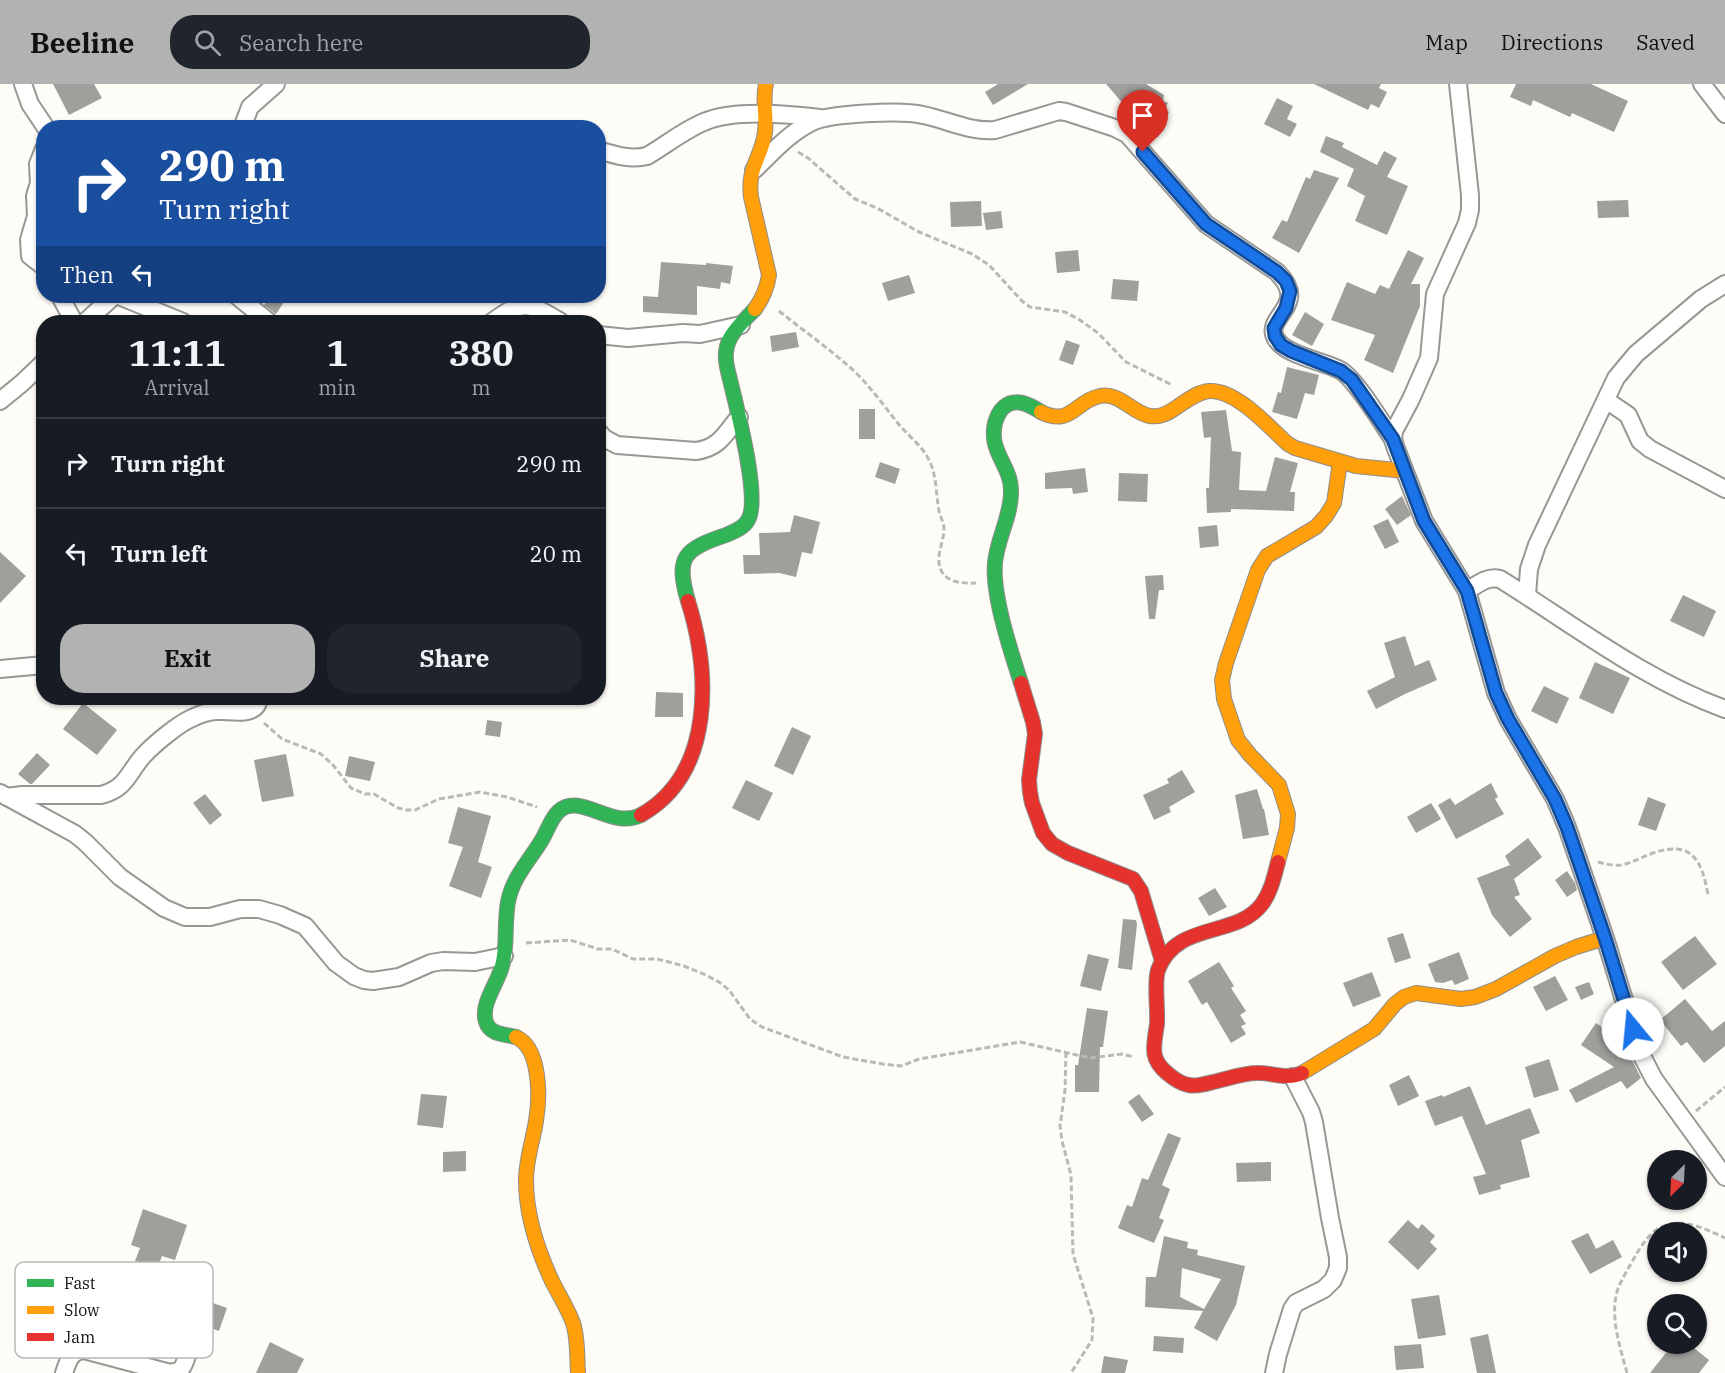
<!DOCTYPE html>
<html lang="en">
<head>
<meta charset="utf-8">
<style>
  :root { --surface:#171b24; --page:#20242c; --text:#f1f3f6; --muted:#9ea1a6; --line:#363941; --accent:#b2b2b3 }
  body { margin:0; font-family:"IBM Plex Serif",serif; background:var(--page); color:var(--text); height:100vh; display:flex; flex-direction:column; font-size:22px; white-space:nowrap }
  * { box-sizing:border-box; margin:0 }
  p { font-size:20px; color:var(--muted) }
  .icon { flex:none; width:33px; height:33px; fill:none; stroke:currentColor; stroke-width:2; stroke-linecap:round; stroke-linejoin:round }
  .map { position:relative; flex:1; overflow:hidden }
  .sheet { position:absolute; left:36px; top:231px; width:570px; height:390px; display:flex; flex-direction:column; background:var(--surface); border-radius:24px; box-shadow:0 2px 4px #0004 }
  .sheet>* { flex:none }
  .hud { position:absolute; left:36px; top:36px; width:570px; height:183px; border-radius:24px; box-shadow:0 2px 4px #0004; background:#1a4fa0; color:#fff; overflow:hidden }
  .needle { width:39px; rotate:204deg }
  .buttons { position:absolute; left:1647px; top:1066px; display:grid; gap:12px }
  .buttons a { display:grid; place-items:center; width:60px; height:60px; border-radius:50%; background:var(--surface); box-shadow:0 2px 4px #0004; font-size:30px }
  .pin { position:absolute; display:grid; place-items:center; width:51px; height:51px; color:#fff; margin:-62px -26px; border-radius:50% 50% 50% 0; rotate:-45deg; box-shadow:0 0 6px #0007 }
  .pin .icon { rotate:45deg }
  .me { position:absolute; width:66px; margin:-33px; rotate:343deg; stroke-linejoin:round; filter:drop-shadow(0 0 4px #0008) }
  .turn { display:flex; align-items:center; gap:21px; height:126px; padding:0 24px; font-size:27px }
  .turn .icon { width:78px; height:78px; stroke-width:2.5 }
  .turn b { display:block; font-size:42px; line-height:51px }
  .then { display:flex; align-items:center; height:57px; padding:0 24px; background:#0003; gap:12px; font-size:22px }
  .eta { display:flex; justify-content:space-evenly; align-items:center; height:102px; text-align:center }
  .eta b { font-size:36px; font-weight:700; line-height:42px }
  .button { display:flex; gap:12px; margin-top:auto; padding:12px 24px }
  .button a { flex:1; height:69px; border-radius:24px; background:var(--accent); color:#111; font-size:24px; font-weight:700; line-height:69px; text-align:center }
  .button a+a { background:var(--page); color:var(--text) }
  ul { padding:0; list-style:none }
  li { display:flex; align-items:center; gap:18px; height:90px; padding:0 24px; border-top:2px solid var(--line) }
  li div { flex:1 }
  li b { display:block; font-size:22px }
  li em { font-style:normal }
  header { display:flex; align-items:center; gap:36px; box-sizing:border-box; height:84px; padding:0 30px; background:var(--accent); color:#111 }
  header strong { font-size:28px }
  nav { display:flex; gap:33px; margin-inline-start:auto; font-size:21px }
  .search { width:420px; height:54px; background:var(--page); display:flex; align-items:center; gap:15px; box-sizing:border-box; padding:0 21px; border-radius:24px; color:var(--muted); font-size:22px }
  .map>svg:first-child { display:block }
</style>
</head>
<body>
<header>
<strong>Beeline</strong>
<div class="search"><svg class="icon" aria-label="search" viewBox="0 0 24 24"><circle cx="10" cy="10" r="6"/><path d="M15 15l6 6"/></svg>Search here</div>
<nav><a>Map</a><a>Directions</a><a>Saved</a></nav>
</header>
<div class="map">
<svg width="1725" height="1289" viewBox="0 0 1725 1289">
  <rect width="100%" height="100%" fill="#fdfcf7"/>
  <g fill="#a19f9c" fill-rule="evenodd">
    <polygon points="53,0 94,0 102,14 69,31"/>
    <polygon points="998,0 1028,0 993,21 985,8"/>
    <polygon points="1106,0 1146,0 1164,11 1163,17 1168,19 1164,25 1169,28 1166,33 1168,34 1158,53 1138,42 1140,39"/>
    <polygon points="1314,0 1381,0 1379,4 1387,8 1379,24 1371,20 1368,26"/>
    <polygon points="1516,0 1591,0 1628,17 1614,48 1572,29 1570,33 1533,16 1531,22 1510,13"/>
    <polygon points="1277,14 1293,22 1287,35 1297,40 1290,53 1264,40"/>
    <polygon points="1326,52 1344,59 1342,63 1377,81 1384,67 1397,74 1387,93 1408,102 1387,151 1355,137 1365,112 1347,102 1354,85 1320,68"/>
    <polygon points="1314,86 1339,94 1299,169 1272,154 1282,136 1287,138 1306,93 1310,95"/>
    <polygon points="1628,116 1629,133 1598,134 1597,117"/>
    <polygon points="981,117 982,142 951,143 950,118"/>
    <polygon points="1001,127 1003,144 986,146 983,129"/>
    <polygon points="1078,166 1080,187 1057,189 1055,168"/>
    <polygon points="1408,166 1424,174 1411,200 1420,200 1420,222 1393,289 1364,276 1375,251 1331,236 1347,198 1375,210 1380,201 1389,205"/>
    <polygon points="661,178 706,181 706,179 733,182 730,200 721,198 720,205 697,202 697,231 643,228 643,212 658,213"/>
    <polygon points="909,191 915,209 888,217 882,199"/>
    <polygon points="1113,195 1139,197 1137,217 1111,215"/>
    <polygon points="271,212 288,212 276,230 264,221"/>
    <polygon points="1305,228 1324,240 1312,262 1292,251"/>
    <polygon points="796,248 799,263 772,268 770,252"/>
    <polygon points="1066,256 1080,261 1073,281 1059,276"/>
    <polygon points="1287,283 1319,291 1314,311 1305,309 1297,335 1272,328 1278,308 1281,309"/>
    <rect x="859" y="325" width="16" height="30"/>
    <polygon points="1226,326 1232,367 1241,368 1239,406 1266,407 1275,373 1298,379 1290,408 1295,408 1294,427 1231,425 1231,428 1207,429 1206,404 1209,404 1211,353 1204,354 1201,328"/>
    <polygon points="880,378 900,385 895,400 875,393"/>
    <polygon points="1085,384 1088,408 1073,410 1072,404 1045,405 1045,389"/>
    <polygon points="1119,389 1148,390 1147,418 1118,417"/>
    <polygon points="1402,412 1411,431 1397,441 1385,425"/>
    <polygon points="794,431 820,438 812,470 802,468 796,493 779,489 744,490 743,471 760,471 759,449 790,448"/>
    <polygon points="1388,435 1399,458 1385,465 1373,442"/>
    <polygon points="1217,441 1219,462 1200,464 1198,443"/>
    <polygon points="0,468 26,492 0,519"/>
    <polygon points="1163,491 1164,506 1159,506 1155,535 1149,535 1145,492"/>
    <polygon points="1683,511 1716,527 1704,553 1670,537"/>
    <polygon points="1405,552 1415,582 1429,576 1437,596 1405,610 1376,625 1367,607 1395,593 1384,559"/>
    <polygon points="1595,578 1630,594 1613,630 1579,614"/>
    <polygon points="1544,602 1569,614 1557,640 1531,627"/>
    <polygon points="656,608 683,609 683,633 655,633"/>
    <polygon points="83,619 117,646 97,671 63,645"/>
    <polygon points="487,636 502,638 500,653 485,651"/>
    <polygon points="792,643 811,652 793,691 774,682"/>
    <polygon points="37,669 50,681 32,700 30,700 18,690"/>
    <polygon points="286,670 294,712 262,718 254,676"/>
    <polygon points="349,672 375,678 370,697 345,692"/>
    <polygon points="1182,686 1195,708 1169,723 1171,728 1154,736 1143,711 1169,699 1167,695"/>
    <polygon points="746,696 773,709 759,737 732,724"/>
    <polygon points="1491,699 1498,713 1495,715 1504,730 1456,755 1438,721 1450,714 1455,721"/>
    <polygon points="1257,705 1263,725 1264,725 1269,751 1243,755 1235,711"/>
    <polygon points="205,710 222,731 210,741 193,719"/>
    <polygon points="1648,713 1666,720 1656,747 1638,741"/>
    <polygon points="1431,719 1441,735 1416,749 1407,733"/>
    <polygon points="458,723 491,732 478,778 492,783 481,814 449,802 463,763 448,759"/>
    <polygon points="1528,754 1542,773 1514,795 1520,811 1514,813 1532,835 1510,853 1492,831 1477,794 1510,781 1505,772"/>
    <polygon points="1567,787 1575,799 1577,806 1567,813 1555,796"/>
    <polygon points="1215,804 1227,823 1209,832 1198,814"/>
    <polygon points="1123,835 1136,836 1137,840 1132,886 1118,884"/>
    <polygon points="1403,849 1411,874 1395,879 1387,854"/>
    <polygon points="1695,852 1717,880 1683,906 1661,878"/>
    <polygon points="1459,868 1469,895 1455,901 1452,896 1443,899 1435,898 1428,880"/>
    <polygon points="1088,870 1109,875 1101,907 1080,902"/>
    <polygon points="1219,878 1234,902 1231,904 1246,927 1240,931 1246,940 1241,942 1246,950 1231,959 1207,918 1202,921 1188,897"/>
    <polygon points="1372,888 1381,912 1353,923 1343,899"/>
    <polygon points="1555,892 1568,916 1546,927 1533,903"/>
    <polygon points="1589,898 1594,910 1581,916 1575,903"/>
    <polygon points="1685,915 1712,947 1725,937 1725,962 1704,979 1687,958 1681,962 1660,936"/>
    <polygon points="1087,924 1108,927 1103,963 1100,963 1099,1008 1075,1008 1075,981 1078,981"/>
    <polygon points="1596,939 1613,951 1630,972 1641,994 1627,1005 1621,997 1576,1019 1569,1006 1614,983 1581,961"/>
    <polygon points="1549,975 1559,1006 1534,1014 1525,983"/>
    <polygon points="1409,991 1419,1012 1398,1022 1389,1001"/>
    <polygon points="1470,1002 1486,1041 1530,1024 1540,1049 1521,1056 1530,1093 1500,1101 1501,1105 1479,1111 1473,1093 1486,1090 1462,1032 1435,1042 1425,1017 1442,1011 1443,1013"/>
    <polygon points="421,1010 447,1012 443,1044 417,1041"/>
    <polygon points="1139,1010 1154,1030 1142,1038 1128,1018"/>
    <polygon points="1168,1049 1181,1054 1162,1101 1170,1105 1159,1134 1164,1136 1154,1159 1118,1144 1127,1121 1132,1123 1142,1094 1148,1096"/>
    <polygon points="466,1067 466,1087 443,1088 443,1068"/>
    <polygon points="1271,1078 1271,1097 1237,1098 1236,1079"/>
    <polygon points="143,1125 187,1141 175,1176 162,1172 157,1185 135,1177 140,1164 131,1161"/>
    <polygon points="1408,1136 1418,1145 1422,1140 1435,1152 1430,1158 1437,1165 1418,1186 1388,1158"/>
    <polygon points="1588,1149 1596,1165 1613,1156 1622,1173 1590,1190 1571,1157"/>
    <path d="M 1164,1152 L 1188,1158 L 1187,1164 L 1198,1166 L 1197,1171 L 1245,1182 L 1236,1221 L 1217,1257 L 1194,1244 L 1203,1227 L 1145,1223 L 1146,1193 L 1156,1193 ZM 1182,1184 L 1221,1195 L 1204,1225 L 1180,1213 Z"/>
    <polygon points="1439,1211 1446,1251 1418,1255 1411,1215"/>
    <polygon points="213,1219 227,1224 219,1247 205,1242"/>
    <polygon points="1488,1250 1496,1289 1477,1289 1470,1254"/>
    <polygon points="1154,1252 1184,1254 1183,1269 1153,1267"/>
    <polygon points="270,1258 304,1275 297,1289 256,1289"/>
    <polygon points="1421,1260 1424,1284 1396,1286 1394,1262"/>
    <polygon points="1673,1260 1689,1260 1709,1276 1699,1289 1650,1289"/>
    <polygon points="1104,1272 1128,1276 1125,1289 1101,1289"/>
  </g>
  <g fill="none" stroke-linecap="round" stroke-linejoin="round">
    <defs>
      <g id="street">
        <polyline points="23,0 30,20 46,44"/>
        <polyline points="1458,0 1470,111 1470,126 1467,139 1435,210 1429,274 1411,315 1394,347 1393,355 1395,362 1424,437 1467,507 1496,609 1508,635 1555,715 1567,743 1605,854 1640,968 1654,995 1725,1093"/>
        <polyline points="1702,0 1725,30"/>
        <polyline points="242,44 250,23 276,0"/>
        <polyline points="44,65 38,80 39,99 35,112 36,132 29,156 30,172 44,183"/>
        <path d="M 598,66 C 615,71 630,76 647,72 C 666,61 684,46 704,38 C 733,25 788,30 820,34"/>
        <path d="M 754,86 C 771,70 788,50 810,39 C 828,29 902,26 923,31 C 948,36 969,48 995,46 L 1059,27 L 1066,28 L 1115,44 L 1127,50 L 1206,140 L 1277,188 C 1310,221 1265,232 1275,253 C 1283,271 1323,277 1340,286 C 1355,294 1382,339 1393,355"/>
        <polyline points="60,212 74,238"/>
        <polyline points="119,212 183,238"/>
        <polyline points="237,212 269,238"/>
        <polyline points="85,238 114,212"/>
        <path d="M 492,238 C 523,215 529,219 561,238"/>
        <polyline points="598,251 628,254 683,249 700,250 741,241"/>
        <polyline points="1606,316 1628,331 1640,357 1650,365 1725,405"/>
        <polyline points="0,317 22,299 44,278"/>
        <path d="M 598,347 L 604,354 L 617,361 L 696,367 C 719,364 725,350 739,333"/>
        <path d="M 1467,507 C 1478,500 1487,492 1500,495 C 1574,541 1643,595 1725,625"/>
        <polyline points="1527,511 1529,485 1537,461 1616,294 1636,270 1701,215 1725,200"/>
        <polyline points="0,585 44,581"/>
        <polyline points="0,709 75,750 85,758 120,793 164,824 185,833 210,833 240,825 259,825 280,831 305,842 336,879 354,892 364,896 373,897 399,893 431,879 443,877 475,878 504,872"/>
        <path d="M 7,713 L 22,711 L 101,711 C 126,705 128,689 143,672 C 153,661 177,641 190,635 C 198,631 208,627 217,627 C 231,626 257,634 259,614"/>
        <path d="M 64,1289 C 68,1278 70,1267 84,1266 L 170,1289 C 173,1288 177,1288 180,1286 C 187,1280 192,1251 195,1241"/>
        <polyline points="1274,1289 1278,1270 1292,1225 1296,1219 1324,1205 1333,1196 1338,1184 1338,1173 1330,1134 1314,1038 1311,1028 1293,993"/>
      </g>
      <g id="fast">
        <path d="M 688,517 C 675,473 684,465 726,451 C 733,448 744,444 748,436 C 762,414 733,310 727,283 C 721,255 738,243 755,225"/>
        <path d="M 1021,599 C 1011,568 992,511 995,479 C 997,455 1011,433 1011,408 C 1012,382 988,368 995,339 C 997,333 999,327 1004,323 C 1016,313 1030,321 1041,328"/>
        <path d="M 516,953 C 505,950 490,951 486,938 C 480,920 498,899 502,882 C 508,861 504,839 508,818 C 512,795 528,778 540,759 C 547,749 550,735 559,727 C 581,708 612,746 641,731"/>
      </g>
      <g id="slow">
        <path d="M 755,225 C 763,214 767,205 769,191 L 751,113 C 747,82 762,74 765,48 C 767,32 762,16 766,0"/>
        <path d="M 1041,328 C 1071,343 1075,317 1100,312 C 1120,308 1132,329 1150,332 C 1162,334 1171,327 1180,321 C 1189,315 1198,308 1209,307 C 1236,305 1269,343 1288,360 L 1295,364 L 1356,382 L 1405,387"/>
        <polyline points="1278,778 1287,744 1288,730 1279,701 1250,671 1238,656 1224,615 1222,596 1226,579 1258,486 1267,472 1316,443 1326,432 1334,419 1340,378"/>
        <path d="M 516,953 C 541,964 540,1014 536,1037 C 533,1057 526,1075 526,1096 C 526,1132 537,1165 552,1197 C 559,1211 568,1225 573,1239 C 578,1254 577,1273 578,1289"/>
        <polyline points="1302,989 1374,945 1395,920 1404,913 1416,909 1461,915 1475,913 1496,905 1555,872 1576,863 1605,854"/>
      </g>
      <g id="jam">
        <polyline points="1021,599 1033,638 1035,650 1029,696 1030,708 1032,719 1043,749 1052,760 1068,769 1133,795 1141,807 1162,877"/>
        <path d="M 641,731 C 715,689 710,588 688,517"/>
        <path d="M 1278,778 C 1274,793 1271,808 1262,820 C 1236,855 1177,836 1158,886 C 1154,898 1158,925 1157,940 C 1154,962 1149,974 1167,989 C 1183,1003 1193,1004 1213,998 C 1227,995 1243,989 1258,989 C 1274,989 1287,996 1302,989"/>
      </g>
    </defs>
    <use href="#street" stroke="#979795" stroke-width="20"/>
    <use href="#fast" stroke="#8e8d8b" stroke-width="16"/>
    <use href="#slow" stroke="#8e8d8b" stroke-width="16"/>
    <use href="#jam" stroke="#8e8d8b" stroke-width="16"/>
    <g stroke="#b9b9b8" stroke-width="3" stroke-dasharray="6 3" stroke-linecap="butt">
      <polyline points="798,68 808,74 855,115 877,124 919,148 972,170 989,181 1022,217 1030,223 1065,228 1080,236 1098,249 1126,278 1172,301"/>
      <path d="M 779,227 C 804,247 831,266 854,287 C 872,304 886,325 901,343 C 911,354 924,364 930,378 C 937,394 936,411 939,427 C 940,433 944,438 944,445 C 944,454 940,463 939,472 C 937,496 956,500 976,499"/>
      <polyline points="264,639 282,655 321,670 333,681 351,704 365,710 374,710 398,724 406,726 415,726 439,715 480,708 507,713 537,723"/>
      <path d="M 1598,778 C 1605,780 1614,782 1621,781 C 1632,779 1642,773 1653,769 C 1692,756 1702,776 1708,811"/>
      <polyline points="526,859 570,856 598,865 612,865 633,875 657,875 684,882 706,891 719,898 729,906 750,935 762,943 843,973 883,980 901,982 919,975 1020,958 1090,974 1122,970 1134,973"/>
      <polyline points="1066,968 1065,1006 1060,1042 1062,1057 1071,1091 1073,1170 1093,1234 1092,1256 1071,1289"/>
      <polyline points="1696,1027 1725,1003"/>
      <path d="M 1627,1289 C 1620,1262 1608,1229 1619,1202 C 1624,1191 1631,1180 1637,1169 C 1644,1158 1653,1144 1667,1141 C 1687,1135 1707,1146 1725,1154"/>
    </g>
    <use href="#street" stroke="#fffffe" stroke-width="16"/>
    <use href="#fast" stroke="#30b455" stroke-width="14"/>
    <use href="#slow" stroke="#ff9f0a" stroke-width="14"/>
    <use href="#jam" stroke="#e5322d" stroke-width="14"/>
  </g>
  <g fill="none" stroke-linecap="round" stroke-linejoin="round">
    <defs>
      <polyline id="route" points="1143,68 1206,140 1277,188 1286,197 1290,207 1286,224 1274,244 1275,252 1281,261 1291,267 1341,287 1352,296 1393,355 1424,437 1467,507 1496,609 1508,635 1555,715 1567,743 1605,854 1633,945"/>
    </defs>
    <use href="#route" stroke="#114b97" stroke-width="15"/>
    <use href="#route" stroke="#1a73e8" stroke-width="10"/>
  </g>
  <rect x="15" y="1178" width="198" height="96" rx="9" fill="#fff" stroke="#b8b8b8" stroke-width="1.5"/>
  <rect x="27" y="1195" width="27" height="8" fill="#30b455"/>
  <rect x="27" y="1222" width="27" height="8" fill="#ff9f0a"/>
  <rect x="27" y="1249" width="27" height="8" fill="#e5322d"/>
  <g font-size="16" fill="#111">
    <text x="64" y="1205">Fast</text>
    <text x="64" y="1232">Slow</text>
    <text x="64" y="1259">Jam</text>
  </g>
</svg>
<div class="buttons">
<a><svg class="needle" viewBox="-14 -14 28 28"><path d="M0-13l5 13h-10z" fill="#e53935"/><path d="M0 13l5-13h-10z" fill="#9ea1a6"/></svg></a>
<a><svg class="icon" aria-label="sound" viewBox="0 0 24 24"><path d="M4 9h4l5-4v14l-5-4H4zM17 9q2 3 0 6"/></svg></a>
<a><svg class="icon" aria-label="search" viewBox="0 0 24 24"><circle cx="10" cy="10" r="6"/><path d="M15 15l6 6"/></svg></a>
</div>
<div class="pin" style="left:1143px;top:68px;background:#d93025"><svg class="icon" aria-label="arrive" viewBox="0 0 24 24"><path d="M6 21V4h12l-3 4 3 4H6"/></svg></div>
<svg class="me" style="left:1633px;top:945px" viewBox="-20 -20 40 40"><circle r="19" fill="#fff"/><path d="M0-13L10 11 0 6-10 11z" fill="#1a73e8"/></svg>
<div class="hud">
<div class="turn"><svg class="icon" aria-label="right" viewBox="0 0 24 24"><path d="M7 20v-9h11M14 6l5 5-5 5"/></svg><div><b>290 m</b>Turn right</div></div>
<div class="then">Then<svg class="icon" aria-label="left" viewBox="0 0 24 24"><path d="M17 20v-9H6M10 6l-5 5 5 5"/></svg></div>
</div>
<section class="sheet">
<div class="eta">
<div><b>11:11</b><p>Arrival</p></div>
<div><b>1</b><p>min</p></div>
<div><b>380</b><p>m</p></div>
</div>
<ul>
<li><svg class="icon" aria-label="right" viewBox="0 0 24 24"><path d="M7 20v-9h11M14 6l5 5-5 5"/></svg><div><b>Turn right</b></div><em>290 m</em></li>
<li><svg class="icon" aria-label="left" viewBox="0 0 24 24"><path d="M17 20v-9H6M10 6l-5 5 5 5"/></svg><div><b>Turn left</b></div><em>20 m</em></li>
</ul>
<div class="button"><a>Exit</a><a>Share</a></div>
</section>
</div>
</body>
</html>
